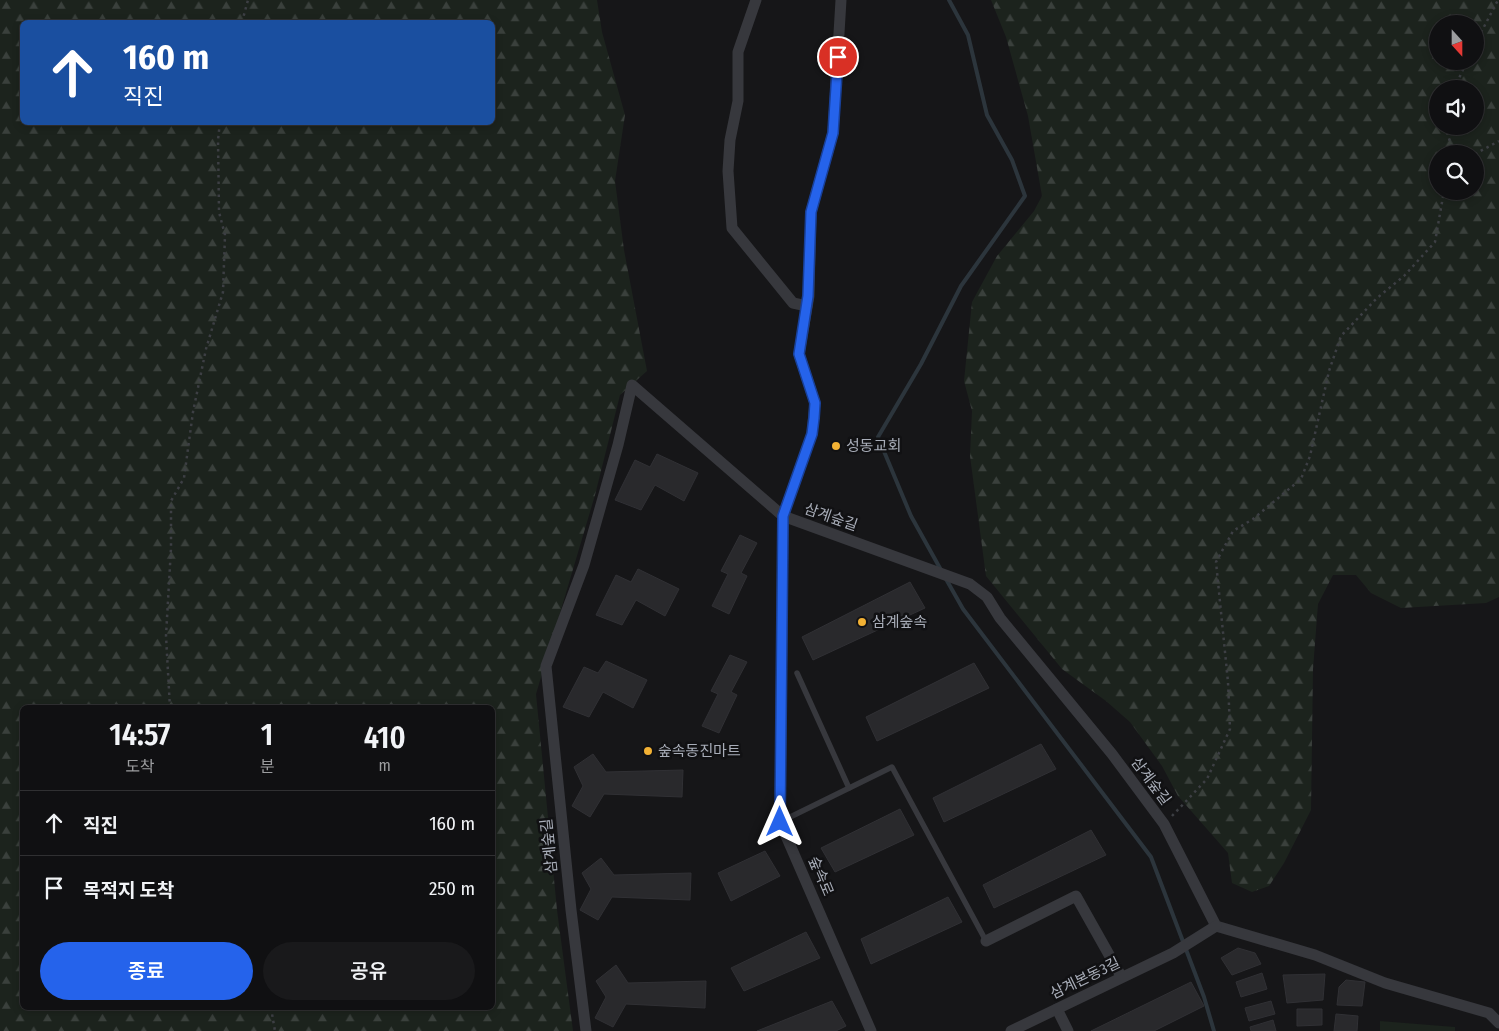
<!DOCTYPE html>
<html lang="ko">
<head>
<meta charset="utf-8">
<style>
  :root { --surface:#101012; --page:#19191b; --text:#f1f3f6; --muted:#9c9d9f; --line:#303032; --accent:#2563eb }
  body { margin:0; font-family:"Fira Sans Condensed","Noto Sans KR",sans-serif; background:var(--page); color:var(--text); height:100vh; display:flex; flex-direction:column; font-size:19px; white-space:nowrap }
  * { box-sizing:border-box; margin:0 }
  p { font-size:16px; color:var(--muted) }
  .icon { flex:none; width:28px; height:28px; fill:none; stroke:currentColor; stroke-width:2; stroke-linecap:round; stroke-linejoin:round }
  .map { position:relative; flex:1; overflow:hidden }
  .details { position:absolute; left:20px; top:705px; width:475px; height:305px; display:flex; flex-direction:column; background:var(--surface); border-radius:8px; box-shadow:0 2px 8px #0003,0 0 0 1px var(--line) }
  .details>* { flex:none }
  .guide { position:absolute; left:20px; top:20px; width:475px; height:105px; border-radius:8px; box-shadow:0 2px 8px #0003,0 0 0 1px var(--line); background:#1a4fa0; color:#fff; overflow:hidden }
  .needle { width:32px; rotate:159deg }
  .controls { position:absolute; left:1429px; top:15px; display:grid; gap:10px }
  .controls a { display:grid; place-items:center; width:55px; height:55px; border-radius:50%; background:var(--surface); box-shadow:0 2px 8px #0003,0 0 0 1px var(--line); font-size:25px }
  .pin { position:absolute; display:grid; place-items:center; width:42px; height:42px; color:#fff; margin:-21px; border:2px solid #fff; border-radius:50%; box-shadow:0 1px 5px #0007 }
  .me { position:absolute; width:55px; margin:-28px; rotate:0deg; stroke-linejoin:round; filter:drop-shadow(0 0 4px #0008) }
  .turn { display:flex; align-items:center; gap:18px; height:105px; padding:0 20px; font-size:22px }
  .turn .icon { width:65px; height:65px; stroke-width:2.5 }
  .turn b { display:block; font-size:35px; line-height:42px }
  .eta { display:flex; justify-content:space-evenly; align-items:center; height:85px; text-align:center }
  .eta b { font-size:30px; font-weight:600; line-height:35px }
  .action { display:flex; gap:10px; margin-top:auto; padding:10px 20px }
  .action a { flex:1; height:58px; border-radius:30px; background:var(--accent); color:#fff; font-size:20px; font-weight:600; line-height:58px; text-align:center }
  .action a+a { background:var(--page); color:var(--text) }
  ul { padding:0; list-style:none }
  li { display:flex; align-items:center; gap:15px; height:65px; padding:0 20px; border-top:1px solid var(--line) }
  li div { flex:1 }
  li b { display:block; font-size:19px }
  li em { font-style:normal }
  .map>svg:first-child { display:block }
</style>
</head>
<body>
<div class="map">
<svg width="1499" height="1031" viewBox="0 0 1499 1031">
  <defs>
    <pattern id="forest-firs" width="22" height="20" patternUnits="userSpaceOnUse" patternTransform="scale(1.25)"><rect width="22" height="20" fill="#1c231d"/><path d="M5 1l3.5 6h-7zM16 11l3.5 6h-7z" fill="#3a403c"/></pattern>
  </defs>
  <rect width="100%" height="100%" fill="#161618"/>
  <g fill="url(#forest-firs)" fill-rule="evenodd">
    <path d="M 0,0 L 597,0 L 602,32 L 625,115 L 615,181 L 624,250 L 647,371 L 620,395 L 595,495 L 536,694 L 557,910 L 573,1031 L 0,1031 ZM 22,22 L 492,22 L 492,122 L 22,122 ZM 22,708 L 492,708 L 492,1008 L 22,1008 Z"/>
    <path d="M 991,0 L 1499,0 L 1499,597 L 1486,603 L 1401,608 L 1371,593 L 1356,575 L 1333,575 L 1318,604 L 1313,669 L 1311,810 L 1284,863 L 1269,886 L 1252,892 L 1232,883 L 1228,853 L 1178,796 L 1162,766 L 1130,722 L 1106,701 L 1062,669 L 986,576 L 970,456 L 972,411 L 964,381 L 972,302 L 997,256 L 1034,211 L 1042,196 L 1028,116 L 1006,37 ZM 1438,24 L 1475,24 L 1475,61 L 1438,61 ZM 1438,89 L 1475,89 L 1475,126 L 1438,126 ZM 1438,154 L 1475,154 L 1475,191 L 1438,191 Z"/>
  </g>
  <polygon fill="#1c231d" points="1380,1021 1455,1027 1455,1031 1380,1031"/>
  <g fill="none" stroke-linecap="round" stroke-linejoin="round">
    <g stroke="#2c353c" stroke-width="4">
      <polyline points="941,570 911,516 878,437 921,364 961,286 1025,196 1012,160 987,115 968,35 949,0"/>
      <polyline points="946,579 963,609 1151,857 1204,997 1214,1031"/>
    </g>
  </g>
  <g fill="#29292c" stroke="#303034">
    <polygon points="657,454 698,473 684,501 655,485 641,510 615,500 635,460 650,467"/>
    <polygon points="740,535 757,543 741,573 747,576 729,614 712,606 728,574 721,571"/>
    <polygon points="638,569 679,589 665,616 636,600 622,625 596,615 616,575 631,582"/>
    <polygon points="910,582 925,608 813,660 802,637"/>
    <polygon points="730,655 747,662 731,692 737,695 719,733 702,726 718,694 711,691"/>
    <polygon points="606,661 647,680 633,708 603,692 589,717 563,707 584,667 598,673"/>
    <polygon points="974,663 989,688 877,741 866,717"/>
    <polygon points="1041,744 1056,769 944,822 933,798"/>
    <polygon points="593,754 606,772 683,770 682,797 604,794 590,817 572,806 583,786 574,767"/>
    <polygon points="900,809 914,835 835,872 821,848"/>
    <polygon points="1091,830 1106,855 994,908 983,885"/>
    <polygon points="765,851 780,876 731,901 718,873"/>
    <polygon points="601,858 614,875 691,873 690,900 612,897 598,920 580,910 591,889 582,873"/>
    <polygon points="948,897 962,922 871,964 861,939"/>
    <polygon points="806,932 820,958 744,991 731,968"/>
    <polygon points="1238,948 1255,953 1261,964 1232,975 1221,958"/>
    <polygon points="616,965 628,983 706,981 705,1008 626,1004 613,1027 595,1018 606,997 596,981"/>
    <polygon points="1262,973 1267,989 1241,997 1236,982"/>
    <polygon points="1325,974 1323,1000 1287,1003 1283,975"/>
    <polygon points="1346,980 1365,982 1362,1006 1337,1005 1339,987"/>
    <polygon points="1191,982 1204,1006 1154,1031 1091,1031"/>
    <polygon points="832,1001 846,1026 836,1031 757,1031"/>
    <polygon points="1271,1001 1275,1014 1249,1021 1245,1008"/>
    <polygon points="1297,1009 1322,1009 1322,1025 1297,1026"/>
    <polygon points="1336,1014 1358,1016 1357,1031 1334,1031"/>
    <polygon points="1273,1020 1276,1031 1251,1031 1250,1027"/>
  </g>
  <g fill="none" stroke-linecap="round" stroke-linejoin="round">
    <g stroke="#3d3f44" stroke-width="2.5" stroke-dasharray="2.5 4" stroke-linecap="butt">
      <polyline points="242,22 248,0"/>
      <polyline points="1475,44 1498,0"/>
      <polyline points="1454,89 1467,61"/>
      <polyline points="1445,126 1454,154"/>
      <polyline points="1475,154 1499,141"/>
      <polyline points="170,708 166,636 171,548 171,501 184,478 193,412 206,349 223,292 225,235 219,212 218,140 220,122"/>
      <polyline points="1172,816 1207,779 1230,729 1228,682 1216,562 1233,531 1253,519 1301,479 1310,456 1329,371 1341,336 1377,298 1404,276 1435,242 1444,191"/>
      <polyline points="271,1008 275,1031"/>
    </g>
    <g stroke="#37383d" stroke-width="5.5">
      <polyline points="797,673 849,788"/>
      <polyline points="780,822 892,767 986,941"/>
    </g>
    <g stroke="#37383d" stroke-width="11">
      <polyline points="756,0 738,52 738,101 730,140 728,171 732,228 793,303 807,306"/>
      <polyline points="841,0 833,133 811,212 809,296 799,354 815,403 812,434 783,516 780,822 871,1031"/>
      <polyline points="986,941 1076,896 1121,976"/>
      <polyline points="1057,1009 1068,1031"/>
      <polyline points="586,1031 571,910 546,666 584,565 618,445 632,385 783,516 970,584 987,597 1000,618 1112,754 1164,824 1216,926 1315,955 1385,983 1489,1013 1499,1023"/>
      <polyline points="1011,1031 1173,953 1216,926"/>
    </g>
  </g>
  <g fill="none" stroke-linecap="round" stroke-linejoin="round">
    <defs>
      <polyline id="route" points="780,822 783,516 812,434 814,418 815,403 799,354 808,296 811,212 833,133 838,57"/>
    </defs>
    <use href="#route" stroke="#184099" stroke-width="12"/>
    <use href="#route" stroke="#2563eb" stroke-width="9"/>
  </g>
  <g fill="#f2b134" stroke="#111113" stroke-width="2">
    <circle cx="836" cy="446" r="5"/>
    <circle cx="862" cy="622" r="5"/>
    <circle cx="648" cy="751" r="5"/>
  </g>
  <g text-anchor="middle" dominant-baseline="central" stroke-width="5" stroke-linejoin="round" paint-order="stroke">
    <g font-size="15" fill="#a8adb8" stroke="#111113" text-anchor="start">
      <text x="846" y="446">성동교회</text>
      <text x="872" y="622">삼계숲속</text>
      <text x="658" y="751">숲속동진마트</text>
    </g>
    <g font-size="15" fill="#a8adb8" stroke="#111113">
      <text transform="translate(831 517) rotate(19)">삼계숲길</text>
      <text transform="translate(1151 781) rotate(53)">삼계숲길</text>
      <text transform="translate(549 846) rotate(-96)">삼계숲길</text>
      <text transform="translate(821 876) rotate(67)">숲속로</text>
      <text transform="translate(1085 978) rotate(-26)">삼계본동3길</text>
    </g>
  </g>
</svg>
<div class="controls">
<a><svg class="needle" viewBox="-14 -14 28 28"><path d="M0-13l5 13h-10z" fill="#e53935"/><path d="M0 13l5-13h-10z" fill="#9c9d9f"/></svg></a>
<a><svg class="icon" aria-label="sound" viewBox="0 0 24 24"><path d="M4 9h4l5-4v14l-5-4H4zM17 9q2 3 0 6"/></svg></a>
<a><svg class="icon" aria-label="search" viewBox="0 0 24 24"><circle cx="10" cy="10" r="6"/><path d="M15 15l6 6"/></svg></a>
</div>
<div class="pin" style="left:838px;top:57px;background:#d93025"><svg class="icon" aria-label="arrive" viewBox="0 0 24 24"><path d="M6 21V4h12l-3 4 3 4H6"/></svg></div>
<svg class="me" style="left:780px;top:822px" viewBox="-20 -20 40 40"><path d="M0-17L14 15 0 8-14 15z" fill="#2563eb" stroke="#fff" stroke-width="4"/></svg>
<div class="guide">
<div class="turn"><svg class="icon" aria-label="ahead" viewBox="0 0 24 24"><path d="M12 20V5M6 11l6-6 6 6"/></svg><div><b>160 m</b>직진</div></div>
</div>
<section class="details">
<div class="eta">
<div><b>14:57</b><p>도착</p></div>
<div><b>1</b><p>분</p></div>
<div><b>410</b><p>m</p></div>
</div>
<ul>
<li><svg class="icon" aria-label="ahead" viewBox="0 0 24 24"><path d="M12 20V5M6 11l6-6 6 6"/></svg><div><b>직진</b></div><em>160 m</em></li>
<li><svg class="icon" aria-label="arrive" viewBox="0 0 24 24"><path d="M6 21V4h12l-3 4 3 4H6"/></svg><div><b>목적지 도착</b></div><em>250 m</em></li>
</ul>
<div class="action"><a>종료</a><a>공유</a></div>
</section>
</div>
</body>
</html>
